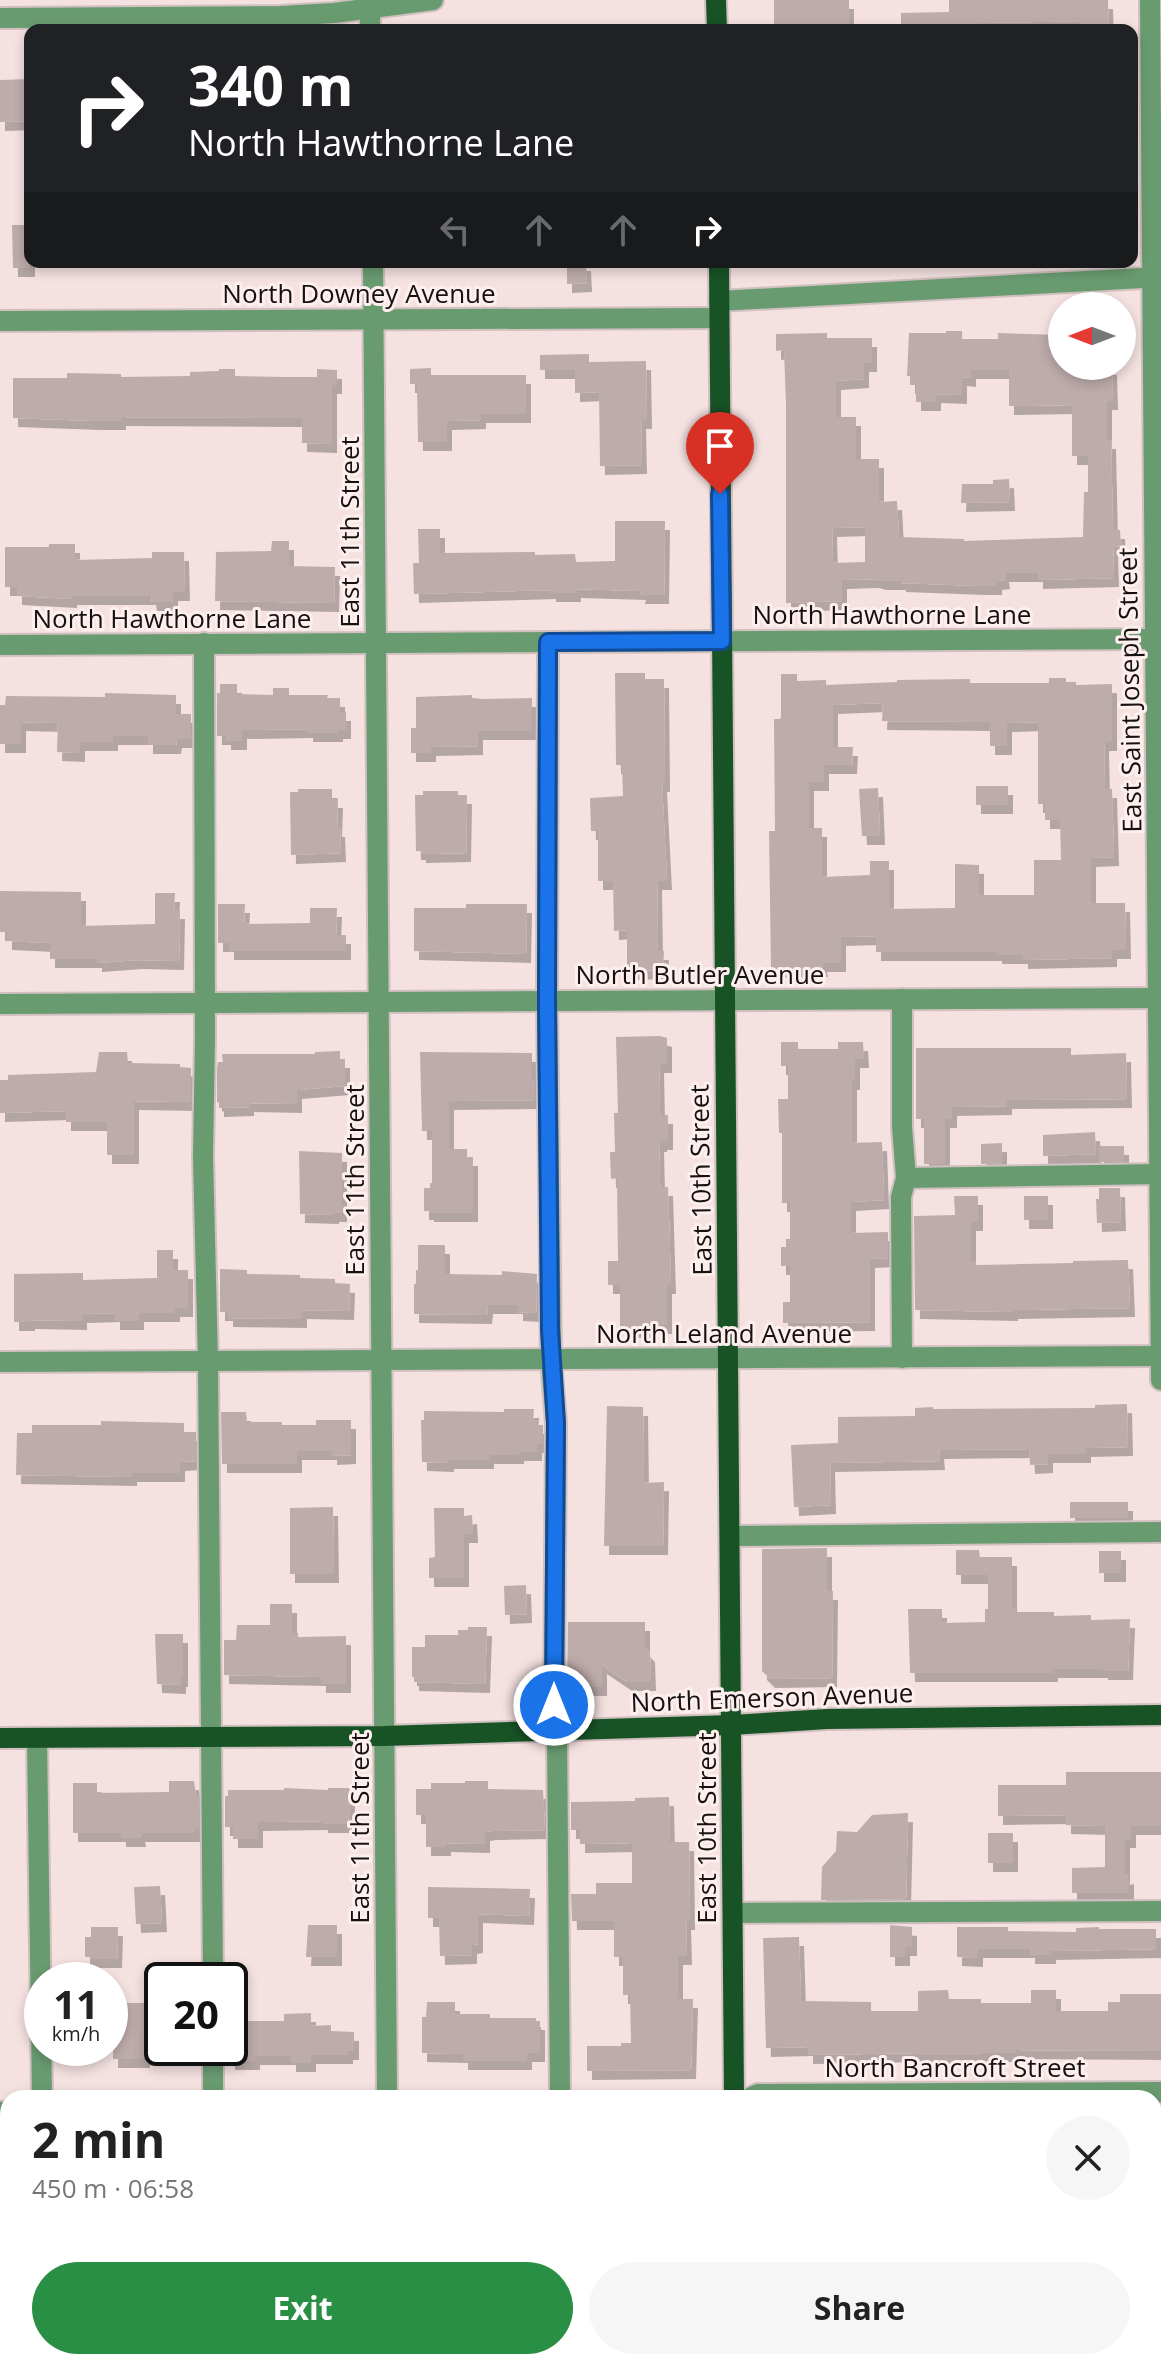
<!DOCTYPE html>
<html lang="en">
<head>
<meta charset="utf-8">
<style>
  :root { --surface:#fff; --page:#f6f6f6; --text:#222; --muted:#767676; --accent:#298f44 }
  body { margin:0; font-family:"Open Sans",sans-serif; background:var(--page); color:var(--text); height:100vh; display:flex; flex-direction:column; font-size:30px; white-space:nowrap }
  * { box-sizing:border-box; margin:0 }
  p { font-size:26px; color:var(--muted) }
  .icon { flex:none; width:44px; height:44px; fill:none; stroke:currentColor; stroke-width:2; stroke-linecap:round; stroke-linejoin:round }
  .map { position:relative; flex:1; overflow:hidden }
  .side { position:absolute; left:0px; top:2090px; width:1162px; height:280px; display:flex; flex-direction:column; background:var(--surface); border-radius:24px 24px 0 0; box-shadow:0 4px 12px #0003 }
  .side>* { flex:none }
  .top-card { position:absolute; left:24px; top:24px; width:1114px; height:244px; border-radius:16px; box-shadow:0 4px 12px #0003; background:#202124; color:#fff; overflow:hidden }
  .needle { width:52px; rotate:270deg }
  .tools { position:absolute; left:1048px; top:292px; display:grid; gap:16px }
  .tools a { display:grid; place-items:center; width:88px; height:88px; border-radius:50%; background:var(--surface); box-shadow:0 4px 12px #0003; font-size:40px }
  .speed { position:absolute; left:24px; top:1962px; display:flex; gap:16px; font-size:40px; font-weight:700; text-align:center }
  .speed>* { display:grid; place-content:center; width:104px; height:104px; border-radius:50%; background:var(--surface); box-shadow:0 4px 12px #0003; line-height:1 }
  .speed small { font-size:20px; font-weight:400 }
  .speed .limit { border:4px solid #111; border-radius:12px; background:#fff; color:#111 }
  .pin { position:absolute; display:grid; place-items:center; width:68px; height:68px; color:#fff; margin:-82px -34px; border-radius:50% 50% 50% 0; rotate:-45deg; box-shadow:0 0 8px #0007 }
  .pin .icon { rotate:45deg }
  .me { position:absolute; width:88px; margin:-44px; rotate:0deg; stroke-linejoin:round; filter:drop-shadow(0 0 6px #0008) }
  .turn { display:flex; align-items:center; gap:28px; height:168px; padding:0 32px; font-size:36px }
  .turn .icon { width:104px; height:104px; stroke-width:2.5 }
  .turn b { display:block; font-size:56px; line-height:68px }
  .lanes { display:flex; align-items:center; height:76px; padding:0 32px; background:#0003; justify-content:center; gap:40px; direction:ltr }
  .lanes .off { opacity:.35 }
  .round { display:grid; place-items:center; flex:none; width:84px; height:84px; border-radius:42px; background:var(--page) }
  .headline { display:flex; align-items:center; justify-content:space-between; height:136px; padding:0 32px }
  h1 { font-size:48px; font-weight:700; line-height:60px }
  .primary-button { display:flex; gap:16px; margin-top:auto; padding:16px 32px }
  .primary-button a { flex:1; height:92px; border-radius:48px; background:var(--accent); color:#fff; font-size:32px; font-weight:700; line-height:92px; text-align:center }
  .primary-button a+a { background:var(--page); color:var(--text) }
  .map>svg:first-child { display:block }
</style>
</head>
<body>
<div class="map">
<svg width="1161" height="2370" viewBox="0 0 1161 2370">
  <defs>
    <filter id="shadow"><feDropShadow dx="5" dy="9" stdDeviation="0" flood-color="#0004"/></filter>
  </defs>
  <rect width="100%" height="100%" fill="#f4e1e0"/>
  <g fill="#beacab" fill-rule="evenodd" filter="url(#shadow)">
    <polygon points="774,0 849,0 849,28 774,30"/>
    <polygon points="949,0 1108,0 1109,30 1082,30 1080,21 981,23 981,30 901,30 901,13 949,12"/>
    <polygon points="30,79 30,121 0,122 0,80"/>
    <polygon points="12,225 30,225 30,268 13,268"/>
    <polygon points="567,262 586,262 587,283 567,284"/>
    <path d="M 946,331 L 962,331 L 962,339 L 998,339 L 998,333 L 1062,335 L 1062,366 L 1112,366 L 1113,401 L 1107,401 L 1107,440 L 1111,440 L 1113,530 L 1120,530 L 1121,546 L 1113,547 L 1114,578 L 1038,580 L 1038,573 L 1004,573 L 1005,580 L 997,581 L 997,586 L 980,586 L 901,583 L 901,581 L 881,581 L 874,579 L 842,580 L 842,601 L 786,603 L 786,404 L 784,350 L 776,351 L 776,334 L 827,333 L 827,338 L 872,338 L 872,363 L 864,363 L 864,379 L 836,381 L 836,417 L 856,417 L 856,459 L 879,459 L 879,502 L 897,501 L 899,537 L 964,539 L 964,541 L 1083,537 L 1084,492 L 1088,492 L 1088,456 L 1072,456 L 1072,405 L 1009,406 L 1009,370 L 971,370 L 971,378 L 962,377 L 962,395 L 936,394 L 936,402 L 916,402 L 916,385 L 910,385 L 910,376 L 907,376 L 909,333 L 946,333 ZM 865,527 L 865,562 L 833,563 L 832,528 Z"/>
    <polygon points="589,354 589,362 646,361 647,420 641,420 642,465 600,466 599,392 575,393 575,370 540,370 540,355"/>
    <polygon points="431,368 431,375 526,375 526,414 481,414 481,420 447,421 447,442 418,442 417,384 410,384 410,369"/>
    <polygon points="219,369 235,369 235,376 283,377 317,377 317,369 337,370 337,385 332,385 332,444 302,443 302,418 121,417 121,421 95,421 13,418 13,378 67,378 67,373 121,374 121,377 190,376 190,372 219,371"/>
    <polygon points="1009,479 1010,502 961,503 962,484 993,484 993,480"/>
    <polygon points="615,521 665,521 664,595 640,595 641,591 576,589 576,593 551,593 551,590 414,594 413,563 419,563 418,529 440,529 440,553 535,552 535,555 575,554 576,562 615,561"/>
    <polygon points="272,541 289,541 289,566 335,567 334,603 215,601 216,552 271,551"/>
    <polygon points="49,544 75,544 75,560 152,558 152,552 184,552 185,592 173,592 173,602 152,602 151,596 72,596 72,599 17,596 17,587 5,587 5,547 49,547"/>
    <polygon points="615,673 645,673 645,679 664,679 665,783 662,783 667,881 657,881 658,951 664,951 663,970 627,971 627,930 614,931 613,881 598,881 598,831 591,831 590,798 623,796 622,765 616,765"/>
    <path d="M 781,674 L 797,674 L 797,681 L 826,680 L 826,685 L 897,682 L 897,680 L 970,679 L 970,683 L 1049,683 L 1049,678 L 1066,678 L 1066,682 L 1076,682 L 1076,685 L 1112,684 L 1112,742 L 1104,742 L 1105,789 L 1112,789 L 1114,857 L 1091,858 L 1091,903 L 1125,903 L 1126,950 L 1112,950 L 1112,958 L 1023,960 L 1023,955 L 997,955 L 997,952 L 876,952 L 876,936 L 841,937 L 841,963 L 822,963 L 823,968 L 771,969 L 769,831 L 775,831 L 774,719 L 780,719 L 781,717 ZM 883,703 L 882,721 L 990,722 L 990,746 L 1007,746 L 1007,723 L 1038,722 L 1038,804 L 1045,804 L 1045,820 L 1060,820 L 1061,860 L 1034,860 L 1034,895 L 979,895 L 979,865 L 955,864 L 955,908 L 889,909 L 889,861 L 870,861 L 870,875 L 822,877 L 822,828 L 809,828 L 809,782 L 824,782 L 824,765 L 852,765 L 853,747 L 833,747 L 833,705 Z"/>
    <polygon points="220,684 237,684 237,694 273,695 273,688 289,688 289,695 328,695 327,698 340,698 340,712 346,712 346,730 338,730 338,733 308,733 308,729 242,730 242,741 226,741 226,736 217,736 217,693 220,693"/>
    <polygon points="105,693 176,695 176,714 191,714 191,739 177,739 176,745 148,745 148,736 113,736 113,742 80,742 80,753 57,752 58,723 21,722 21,744 0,744 0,705 5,705 6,696 105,697"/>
    <polygon points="472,695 472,698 484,699 532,698 532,731 478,731 478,746 431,747 431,753 411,753 411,728 416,728 416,697"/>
    <rect x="976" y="786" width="32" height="19"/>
    <polygon points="878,788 880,836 862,836 859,789"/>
    <polygon points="298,789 332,789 332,799 338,799 337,828 340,828 341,853 291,855 290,792 298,792"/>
    <polygon points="423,791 458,791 458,795 467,795 466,853 421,854 421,851 416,851 415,795 423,795"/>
    <polygon points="0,891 81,892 81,926 155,924 155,893 175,893 174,910 180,910 179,961 138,960 97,963 97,959 50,959 50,943 7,941 7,932 0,932"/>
    <polygon points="218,904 245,904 244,924 310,923 310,908 337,908 336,935 346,935 346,951 229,951 229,943 218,943"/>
    <polygon points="466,904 527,904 526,954 414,951 414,908 466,908"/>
    <polygon points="660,1036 667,1038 667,1064 659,1064 660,1113 661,1115 668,1115 668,1141 662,1141 662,1143 659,1143 660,1184 662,1184 662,1187 668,1187 671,1285 667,1285 667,1325 649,1325 649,1329 620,1329 620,1285 608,1285 608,1261 618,1261 617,1178 611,1179 610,1152 615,1152 614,1113 618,1113 616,1037"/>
    <polygon points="781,1042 798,1042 798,1049 838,1049 838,1042 863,1042 864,1059 855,1059 855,1081 852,1081 852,1143 882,1142 884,1200 851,1202 851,1233 888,1232 888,1258 870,1259 870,1322 783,1323 783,1302 790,1302 790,1266 781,1266 781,1247 786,1247 786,1239 790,1239 790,1203 782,1203 782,1133 779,1133 778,1099 788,1099 788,1066 781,1066"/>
    <polygon points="916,1048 1071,1048 1071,1055 1126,1053 1127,1099 1007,1100 1007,1106 952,1107 952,1119 945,1119 945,1164 924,1164 924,1119 916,1119"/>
    <polygon points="340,1051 340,1059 345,1059 345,1086 297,1090 297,1104 249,1103 249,1107 219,1108 219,1103 217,1102 217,1068 218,1062 223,1062 222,1054 315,1054 315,1052"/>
    <polygon points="99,1052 127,1052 128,1063 180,1064 180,1067 191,1068 191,1102 134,1101 134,1155 107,1155 107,1122 66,1122 66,1111 0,1113 0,1080 8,1080 8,1075 96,1072"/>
    <polygon points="420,1052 532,1053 532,1080 535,1080 535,1100 449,1101 449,1149 467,1149 467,1157 473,1157 473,1213 429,1213 429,1211 424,1211 424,1188 430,1188 430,1183 432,1183 432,1131 422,1131"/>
    <polygon points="1095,1132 1096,1154 1043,1156 1043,1135"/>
    <polygon points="1002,1143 1002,1163 981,1164 981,1144"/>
    <rect x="1099" y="1146" width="25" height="16"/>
    <polygon points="299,1151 342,1153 342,1213 334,1213 334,1215 300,1214"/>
    <polygon points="1099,1188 1120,1188 1121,1222 1097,1223 1096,1199 1099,1199"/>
    <polygon points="954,1196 978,1196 978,1222 971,1222 971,1261 976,1261 976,1265 1073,1263 1073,1261 1128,1260 1130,1308 1013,1310 1013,1312 915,1310 914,1216 955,1215"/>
    <rect x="1024" y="1196" width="24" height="24"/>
    <polygon points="418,1245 445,1245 445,1274 502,1275 502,1271 537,1274 536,1313 518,1312 518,1305 488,1305 487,1315 414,1314 414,1284 416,1284 416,1270 418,1270"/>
    <polygon points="157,1250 173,1250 173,1270 188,1270 188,1308 175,1308 175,1313 139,1313 139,1321 115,1321 115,1313 82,1314 82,1321 30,1320 30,1322 14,1322 14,1274 83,1273 83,1280 157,1278"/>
    <polygon points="220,1269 247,1270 247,1274 300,1275 300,1278 335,1279 335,1283 350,1284 349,1311 302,1310 302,1319 228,1318 228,1312 220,1312"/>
    <polygon points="1127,1404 1128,1447 1086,1448 1086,1454 1048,1454 1048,1464 1030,1465 1029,1449 939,1450 940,1461 830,1463 831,1505 794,1507 791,1445 838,1443 838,1417 915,1416 915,1408 933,1407 933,1409 1095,1408 1095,1405"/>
    <polygon points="607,1406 643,1407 644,1483 664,1482 663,1546 604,1546"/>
    <polygon points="504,1409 534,1409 533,1420 537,1420 537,1425 543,1425 543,1444 537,1444 537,1452 519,1452 519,1455 489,1455 489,1460 449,1460 449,1463 422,1462 421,1420 424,1420 424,1411 504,1412"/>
    <polygon points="221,1412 246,1412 247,1422 282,1422 282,1425 316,1425 316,1420 351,1420 351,1455 332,1456 332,1451 297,1451 297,1464 222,1464"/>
    <polygon points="101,1421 184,1423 184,1432 196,1432 196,1461 180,1462 180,1473 132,1473 132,1477 16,1475 17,1433 32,1433 32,1425 101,1425"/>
    <rect x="1070" y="1502" width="58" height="16"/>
    <polygon points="333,1507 334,1574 290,1574 290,1508"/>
    <polygon points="434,1508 464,1508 464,1516 472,1515 473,1534 464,1534 464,1578 429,1578 429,1558 435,1557"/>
    <polygon points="827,1548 827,1591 833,1591 832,1678 770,1679 762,1671 762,1549"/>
    <polygon points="956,1550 979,1550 980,1557 1012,1557 1012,1608 1016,1608 1016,1612 1054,1612 1054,1616 1091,1615 1091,1620 1130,1619 1128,1671 1103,1671 1103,1669 1053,1669 1053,1673 910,1673 908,1609 942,1609 942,1623 985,1622 985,1609 988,1609 988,1575 956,1575"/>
    <rect x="1099" y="1551" width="22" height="22"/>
    <polygon points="526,1585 527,1614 505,1615 504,1586"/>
    <polygon points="270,1604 292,1604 292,1633 298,1633 298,1637 346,1636 346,1684 321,1684 321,1677 224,1675 224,1640 236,1640 237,1625 270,1625"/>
    <polygon points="568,1622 645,1622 645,1648 650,1653 651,1682 627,1682 602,1665 602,1687 567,1687"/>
    <polygon points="468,1627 487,1627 485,1684 414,1682 414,1677 412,1677 412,1647 425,1647 425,1635 458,1635 458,1630 468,1630"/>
    <polygon points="155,1634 183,1634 183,1678 181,1678 181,1685 157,1684"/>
    <polygon points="1066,1772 1161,1772 1161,1826 1131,1826 1131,1839 1125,1839 1125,1876 1129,1875 1129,1893 1072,1893 1072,1868 1105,1867 1105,1826 1066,1825 1066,1815 998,1816 998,1785 1066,1785"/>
    <polygon points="169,1781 194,1781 196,1796 199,1796 199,1828 195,1828 195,1833 140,1833 141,1838 121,1838 121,1833 73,1833 73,1783 97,1783 97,1793 169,1792"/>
    <polygon points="465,1781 488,1781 488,1789 543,1790 545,1830 491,1831 485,1832 485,1844 446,1843 446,1847 426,1847 426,1815 416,1815 416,1789 431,1789 431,1783 465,1783"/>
    <polygon points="284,1788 328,1790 328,1788 350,1788 350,1824 323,1824 323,1821 258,1822 258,1839 233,1839 233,1827 225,1827 225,1796 228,1796 228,1790 284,1790"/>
    <polygon points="669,1797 670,1842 689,1842 690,1921 686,1921 687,1956 678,1956 678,1999 693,1999 691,2070 587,2071 587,2046 621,2046 621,2043 631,2043 630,1995 623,1995 623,1957 614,1957 614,1921 572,1921 571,1894 596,1894 596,1883 632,1883 632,1843 580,1844 580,1830 571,1830 571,1802 635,1801 635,1798"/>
    <polygon points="908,1813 906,1899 821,1900 822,1867 836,1851 837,1831 857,1832 872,1815"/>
    <rect x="988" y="1833" width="25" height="30"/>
    <polygon points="160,1886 162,1923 136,1924 134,1887"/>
    <polygon points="428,1887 530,1889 529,1916 478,1914 478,1944 472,1945 472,1955 440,1956 439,1918 428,1918"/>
    <polygon points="308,1925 337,1925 337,1957 306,1957"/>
    <polygon points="890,1925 912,1927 912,1947 905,1947 905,1957 890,1957"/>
    <polygon points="91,1927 118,1927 117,1959 90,1959 90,1957 85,1957 85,1937 91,1937"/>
    <polygon points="957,1927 1008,1927 1008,1931 1076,1932 1076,1928 1099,1927 1099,1929 1156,1929 1156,1949 1051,1951 1051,1955 1030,1955 1030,1949 978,1949 978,1958 957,1957"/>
    <polygon points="799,1937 801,2001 871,2002 871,2011 918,2011 918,1991 948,1990 949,1999 981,1999 981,2003 1031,2003 1031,1990 1056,1990 1056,2011 1108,2011 1108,2002 1120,2002 1120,1994 1161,1994 1161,2051 1016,2050 1016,2053 982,2053 982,2055 919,2055 919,2053 808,2055 808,2047 766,2048 763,1938"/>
    <polygon points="427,2002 455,2002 455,2014 490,2014 490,2018 536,2018 536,2021 540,2021 540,2053 527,2053 527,2061 463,2061 463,2054 422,2053 422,2017 426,2017"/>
    <polygon points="114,2003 145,2003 145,2059 113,2059"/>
    <polygon points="311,2013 311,2026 331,2025 331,2031 354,2032 354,2051 348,2051 348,2055 311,2055 311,2063 291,2063 291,2056 255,2056 255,2061 230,2061 230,2021 284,2021 284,2014"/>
  </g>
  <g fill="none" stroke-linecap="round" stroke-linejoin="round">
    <defs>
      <g id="minor">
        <polyline points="370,0 370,30"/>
        <polyline points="1150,0 1161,1380"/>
        <polyline points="0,18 280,16 334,13 433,0"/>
        <polyline points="373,262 387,2098"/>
        <polyline points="719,301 1161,277"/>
        <polyline points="0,321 719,318"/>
        <polyline points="548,642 547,1001 551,1360 556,1423 554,1699 557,1730 560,2098"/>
        <polyline points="204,643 205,1037 203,1157 208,1361 213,1980"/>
        <polyline points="0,645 1161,639"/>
        <polyline points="902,999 902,1127 906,1178 901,1197 902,1358"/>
        <polyline points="0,1004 1161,998"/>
        <polyline points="906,1178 1161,1174"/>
        <polyline points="0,1362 1161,1356"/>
        <polyline points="730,1536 1161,1532"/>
        <polyline points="37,1738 42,2098"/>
        <polyline points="733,1913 1161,1911"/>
        <polyline points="213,2098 213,2048"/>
        <polyline points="750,2098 758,2094 1161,2092"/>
        <polyline points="0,2112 8,2112"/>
        <polyline points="1154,2117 1161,2117"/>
        <polyline points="1154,2291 1161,2291"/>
        <polyline points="44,2362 44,2370"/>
        <polyline points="215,2362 215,2370"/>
        <polyline points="390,2362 390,2370"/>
        <polyline points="561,2362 561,2370"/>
      </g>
      <g id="major">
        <polyline points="716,0 717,30"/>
        <polyline points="719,262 734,2098"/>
        <polyline points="0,1738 384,1736 732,1725 827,1719 1161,1715"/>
        <polyline points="736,2362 736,2370"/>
      </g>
    </defs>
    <use href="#minor" stroke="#d0c0bf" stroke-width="24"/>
    <use href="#major" stroke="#d0c0bf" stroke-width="24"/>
    <use href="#minor" stroke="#699b70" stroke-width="20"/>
    <use href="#major" stroke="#185326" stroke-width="20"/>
  </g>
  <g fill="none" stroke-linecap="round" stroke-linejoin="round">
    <defs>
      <polyline id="route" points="554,1705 556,1423 550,1330 547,1001 548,642 722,641 720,494"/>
    </defs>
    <use href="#route" stroke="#114b97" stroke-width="20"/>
    <use href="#route" stroke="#1a73e8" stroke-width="14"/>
  </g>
  <g text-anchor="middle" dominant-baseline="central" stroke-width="6" stroke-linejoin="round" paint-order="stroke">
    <g font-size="26" fill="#161010" stroke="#feefef">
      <text x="359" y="293">North Downey Avenue</text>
      <text transform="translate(349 532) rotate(-90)">East 11th Street</text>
      <text x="892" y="614">North Hawthorne Lane</text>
      <text x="172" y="618">North Hawthorne Lane</text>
      <text transform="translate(1129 690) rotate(-91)">East Saint Joseph Street</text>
      <text x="700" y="974">North Butler Avenue</text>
      <text transform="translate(354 1180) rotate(-90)">East 11th Street</text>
      <text transform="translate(700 1180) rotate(-91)">East 10th Street</text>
      <text x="724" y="1333">North Leland Avenue</text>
      <text transform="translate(772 1697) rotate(-2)">North Emerson Avenue</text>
      <text transform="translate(359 1828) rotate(-90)">East 11th Street</text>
      <text transform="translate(706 1828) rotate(-90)">East 10th Street</text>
      <text x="955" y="2067">North Bancroft Street</text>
    </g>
  </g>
</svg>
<div class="tools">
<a><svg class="needle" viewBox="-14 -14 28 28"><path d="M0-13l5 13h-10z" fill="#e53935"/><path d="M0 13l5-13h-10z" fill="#767676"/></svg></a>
</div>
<div class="speed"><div>11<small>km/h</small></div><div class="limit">20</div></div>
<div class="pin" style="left:720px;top:494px;background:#d93025"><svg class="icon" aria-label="arrive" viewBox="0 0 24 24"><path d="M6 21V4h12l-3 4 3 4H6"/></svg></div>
<svg class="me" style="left:554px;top:1705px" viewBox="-20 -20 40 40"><circle r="17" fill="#1a73e8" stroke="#fff" stroke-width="3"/><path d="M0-11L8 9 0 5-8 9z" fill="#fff"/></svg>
<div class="top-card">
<div class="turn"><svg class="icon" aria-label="right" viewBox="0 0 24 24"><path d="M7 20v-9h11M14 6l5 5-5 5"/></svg><div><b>340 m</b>North Hawthorne Lane</div></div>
<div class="lanes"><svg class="icon off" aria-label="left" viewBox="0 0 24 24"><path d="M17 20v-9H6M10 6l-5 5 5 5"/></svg><svg class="icon off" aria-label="ahead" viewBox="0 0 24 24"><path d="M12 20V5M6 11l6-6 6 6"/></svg><svg class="icon off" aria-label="ahead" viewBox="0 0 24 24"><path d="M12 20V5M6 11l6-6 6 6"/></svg><svg class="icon" aria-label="right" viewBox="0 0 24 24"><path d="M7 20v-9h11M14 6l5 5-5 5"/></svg></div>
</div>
<section class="side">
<div class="headline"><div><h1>2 min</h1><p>450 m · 06:58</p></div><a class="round"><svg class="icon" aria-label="close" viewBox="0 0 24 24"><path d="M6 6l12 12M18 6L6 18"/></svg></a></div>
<div class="primary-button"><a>Exit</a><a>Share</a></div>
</section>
</div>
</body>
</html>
